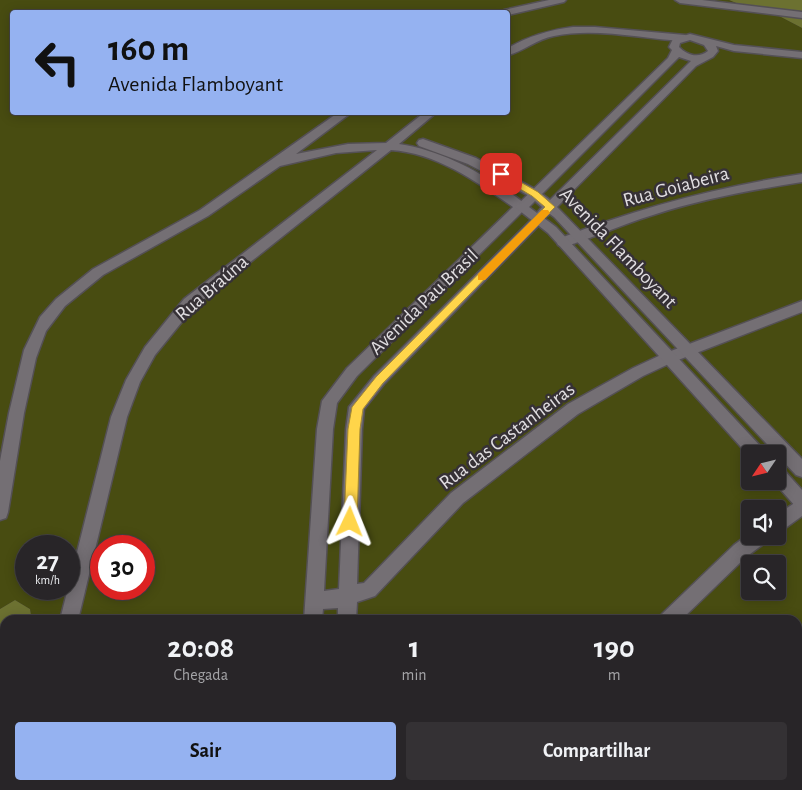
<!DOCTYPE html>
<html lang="pt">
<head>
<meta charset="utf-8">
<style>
  :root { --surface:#282528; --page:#343134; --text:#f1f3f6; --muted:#a5a5a8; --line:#444245; --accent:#95b2f1 }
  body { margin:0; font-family:"Alegreya Sans",sans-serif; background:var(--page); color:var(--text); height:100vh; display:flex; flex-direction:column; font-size:19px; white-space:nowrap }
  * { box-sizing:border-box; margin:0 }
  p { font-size:16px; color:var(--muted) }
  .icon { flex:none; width:28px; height:28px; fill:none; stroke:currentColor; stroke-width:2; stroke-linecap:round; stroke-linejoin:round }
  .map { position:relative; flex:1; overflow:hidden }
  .drawer { position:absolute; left:0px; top:615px; width:802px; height:175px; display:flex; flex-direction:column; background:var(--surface); border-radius:15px 15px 0 0; box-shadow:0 2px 12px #0003,0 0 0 1px var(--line) }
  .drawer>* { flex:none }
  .banner { position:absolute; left:10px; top:10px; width:500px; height:105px; border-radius:5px; box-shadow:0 2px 12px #0003,0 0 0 1px var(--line); background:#95b2f1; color:#111; overflow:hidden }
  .needle { width:32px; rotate:235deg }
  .buttons { position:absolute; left:741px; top:445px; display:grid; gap:10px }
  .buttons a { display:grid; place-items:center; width:45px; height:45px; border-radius:5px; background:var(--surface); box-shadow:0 2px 12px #0003,0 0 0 1px var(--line); font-size:25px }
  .speed { position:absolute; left:15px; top:535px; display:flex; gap:10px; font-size:25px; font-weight:700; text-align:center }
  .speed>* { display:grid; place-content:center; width:65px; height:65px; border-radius:50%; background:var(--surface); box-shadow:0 2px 12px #0003,0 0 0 1px var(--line); line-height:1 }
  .speed small { font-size:12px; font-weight:400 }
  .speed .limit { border:8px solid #d22; background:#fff; color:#111 }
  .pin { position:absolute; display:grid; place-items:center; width:42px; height:42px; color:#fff; margin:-21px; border-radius:10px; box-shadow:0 2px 8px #0006 }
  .me { position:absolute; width:55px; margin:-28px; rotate:2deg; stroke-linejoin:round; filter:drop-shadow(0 0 4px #0008) }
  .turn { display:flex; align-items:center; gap:18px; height:105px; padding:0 15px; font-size:22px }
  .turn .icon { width:65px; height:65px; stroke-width:2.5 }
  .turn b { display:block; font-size:35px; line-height:42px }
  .eta { display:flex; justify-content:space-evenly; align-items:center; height:85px; text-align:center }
  .eta b { font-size:30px; font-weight:600; line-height:35px }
  .button { display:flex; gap:10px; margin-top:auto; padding:10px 15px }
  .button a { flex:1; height:58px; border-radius:5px; background:var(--accent); color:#111; font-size:20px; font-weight:600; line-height:58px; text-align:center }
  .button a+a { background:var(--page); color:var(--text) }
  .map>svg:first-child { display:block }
</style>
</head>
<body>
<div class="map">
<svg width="802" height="790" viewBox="0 0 802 790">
  <rect width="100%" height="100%" fill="#363136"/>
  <path fill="#484c11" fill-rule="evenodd" d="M 0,0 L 729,0 L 750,9 L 779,16 L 802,28 L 802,790 L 0,790 L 0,715 L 5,710 L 5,785 L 798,785 L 798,620 L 32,620 L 30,609 L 15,600 L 0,609 ZM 12,12 L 508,12 L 508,112 L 12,112 ZM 750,454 L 778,454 L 778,481 L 750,481 ZM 750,509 L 778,509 L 778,536 L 750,536 ZM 26,546 L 69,546 L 69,589 L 26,589 ZM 101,546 L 144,546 L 144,589 L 101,589 ZM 750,564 L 778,564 L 778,591 L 750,591 Z"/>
  <g fill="#6c7131">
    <polygon points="729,0 802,0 802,28 779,16 750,9"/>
    <polygon points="15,600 30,609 32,620 5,620 5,710 0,715 0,609"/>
  </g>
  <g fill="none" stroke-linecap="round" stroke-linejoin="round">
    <defs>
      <g id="minor">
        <polygon points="549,0 566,0 564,2 508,15 508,12 502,12 504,10"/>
        <polygon points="675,0 702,0 802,12 802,18 680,3"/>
        <path d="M 573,27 L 595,27 L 685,35 L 690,38 L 685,41 C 642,39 596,27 554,36 C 537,39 522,52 508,55 L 508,48 C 529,36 549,30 573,27 Z"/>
        <path d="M 339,112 L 352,112 L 296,154 L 348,144 L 386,143 L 425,112 L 437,112 L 399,144 C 439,150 472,168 506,190 C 513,195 522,200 527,207 L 357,376 L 337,403 L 333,429 L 324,591 L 339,589 L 346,429 L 349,407 L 374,376 L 535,216 L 539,215 L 545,219 L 384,384 L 364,409 L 362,429 L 357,584 L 364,583 L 451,493 L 568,404 L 633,368 L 663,354 L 802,301 L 802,312 L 673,362 L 643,376 L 578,414 L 463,503 L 375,596 L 357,602 L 356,620 L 338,620 L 338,608 L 323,609 L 322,620 L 304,620 L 317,429 L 322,401 L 347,368 L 513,207 C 477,182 437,153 391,150 L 194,307 L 155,355 L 140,382 L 127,417 L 78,620 L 60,620 L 111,417 L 126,380 L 145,347 L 184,299 L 377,150 L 336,153 L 280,166 L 208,216 L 103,275 L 65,306 L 46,331 L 36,358 L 24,413 L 8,512 L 6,518 L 0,520 L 0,461 L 9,413 L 24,350 L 40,317 L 56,299 L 93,269 L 200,210 Z"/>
        <polygon points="423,139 476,158 539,191 541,194 539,197 531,197 468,164 419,146 417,143 419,140"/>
        <path d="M 802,174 L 802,182 C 752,190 702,199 653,215 C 623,224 593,238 563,247 L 558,245 L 557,242 L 558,239 C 638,208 718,187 802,174 Z"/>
        <polygon points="802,498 802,516 784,529 778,531 778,514"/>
        <polygon points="750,533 750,536 768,536 766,542 746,557 681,620 659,620 662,614 734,545"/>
        <polygon points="16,785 36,785 34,790 14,790"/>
        <polygon points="293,785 313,785 312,790 292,790"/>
        <polygon points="332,785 352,785 351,790 331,790"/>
        <polygon points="538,785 559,785 557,790 536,790"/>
      </g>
      <g id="tertiary">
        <path d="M 690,34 L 734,45 L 802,52 L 802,58 L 734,51 L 716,46 L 718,51 L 713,57 L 696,66 L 557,207 L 802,459 L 802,477 L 796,475 L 554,217 L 550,214 L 544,218 L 556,227 L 763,449 L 765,454 L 750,454 L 750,457 L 548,233 L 515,207 L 668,58 L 672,50 L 669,47 L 673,39 ZM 690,40 L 704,45 L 708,51 C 698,59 687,55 679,47 L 680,43 ZM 679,57 L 691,61 L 550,200 L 542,194 ZM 535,201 L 542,207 L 537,213 L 529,207 Z"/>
        <polygon points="778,468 784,470 802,490 802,510 796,507 773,481 778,481"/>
      </g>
    </defs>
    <use href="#minor" stroke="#545055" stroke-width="3"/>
    <use href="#tertiary" stroke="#545055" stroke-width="3"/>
    <use href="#minor" fill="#746f74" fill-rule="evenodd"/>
    <use href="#tertiary" fill="#746f74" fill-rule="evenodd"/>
  </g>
  <polygon fill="#ffd54a" stroke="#a68a30" points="501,171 538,192 555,207 383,383 363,409 360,429 357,522 355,526 350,528 346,526 344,522 348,429 352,407 376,377 545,207 532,196 498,176 498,172"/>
  <polygon fill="#f59e0b" points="542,210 548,210 550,213 485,280 478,280 478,274"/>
  <g text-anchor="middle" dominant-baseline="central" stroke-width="5" stroke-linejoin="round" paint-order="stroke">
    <g font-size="20" fill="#e1dee1" stroke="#363136">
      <text transform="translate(676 187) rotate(-15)">Rua Goiabeira</text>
      <text transform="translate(618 248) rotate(46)">Avenida Flamboyant</text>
      <text transform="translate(212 288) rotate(-41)">Rua Braúna</text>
      <text transform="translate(424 302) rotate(-44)">Avenida Pau Brasil</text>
      <text transform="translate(507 436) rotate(-37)">Rua das Castanheiras</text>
    </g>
  </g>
</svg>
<div class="buttons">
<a><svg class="needle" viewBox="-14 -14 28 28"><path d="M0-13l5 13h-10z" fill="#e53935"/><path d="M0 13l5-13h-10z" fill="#a5a5a8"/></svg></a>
<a><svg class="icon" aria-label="sound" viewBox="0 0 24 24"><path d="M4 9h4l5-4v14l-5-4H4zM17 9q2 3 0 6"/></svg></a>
<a><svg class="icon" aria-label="search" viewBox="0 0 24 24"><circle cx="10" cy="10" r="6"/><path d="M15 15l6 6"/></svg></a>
</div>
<div class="speed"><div>27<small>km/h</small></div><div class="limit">30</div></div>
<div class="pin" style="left:501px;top:174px;background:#d93025"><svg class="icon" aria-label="arrive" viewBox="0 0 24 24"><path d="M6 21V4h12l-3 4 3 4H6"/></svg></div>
<svg class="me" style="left:350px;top:522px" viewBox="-20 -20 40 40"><path d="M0-17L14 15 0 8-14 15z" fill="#ffd54a" stroke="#fff" stroke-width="4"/></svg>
<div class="banner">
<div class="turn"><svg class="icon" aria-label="left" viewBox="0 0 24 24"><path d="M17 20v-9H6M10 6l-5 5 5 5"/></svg><div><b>160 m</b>Avenida Flamboyant</div></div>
</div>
<section class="drawer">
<div class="eta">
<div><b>20:08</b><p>Chegada</p></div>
<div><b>1</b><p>min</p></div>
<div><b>190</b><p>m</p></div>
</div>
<div class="button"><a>Sair</a><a>Compartilhar</a></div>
</section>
</div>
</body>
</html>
